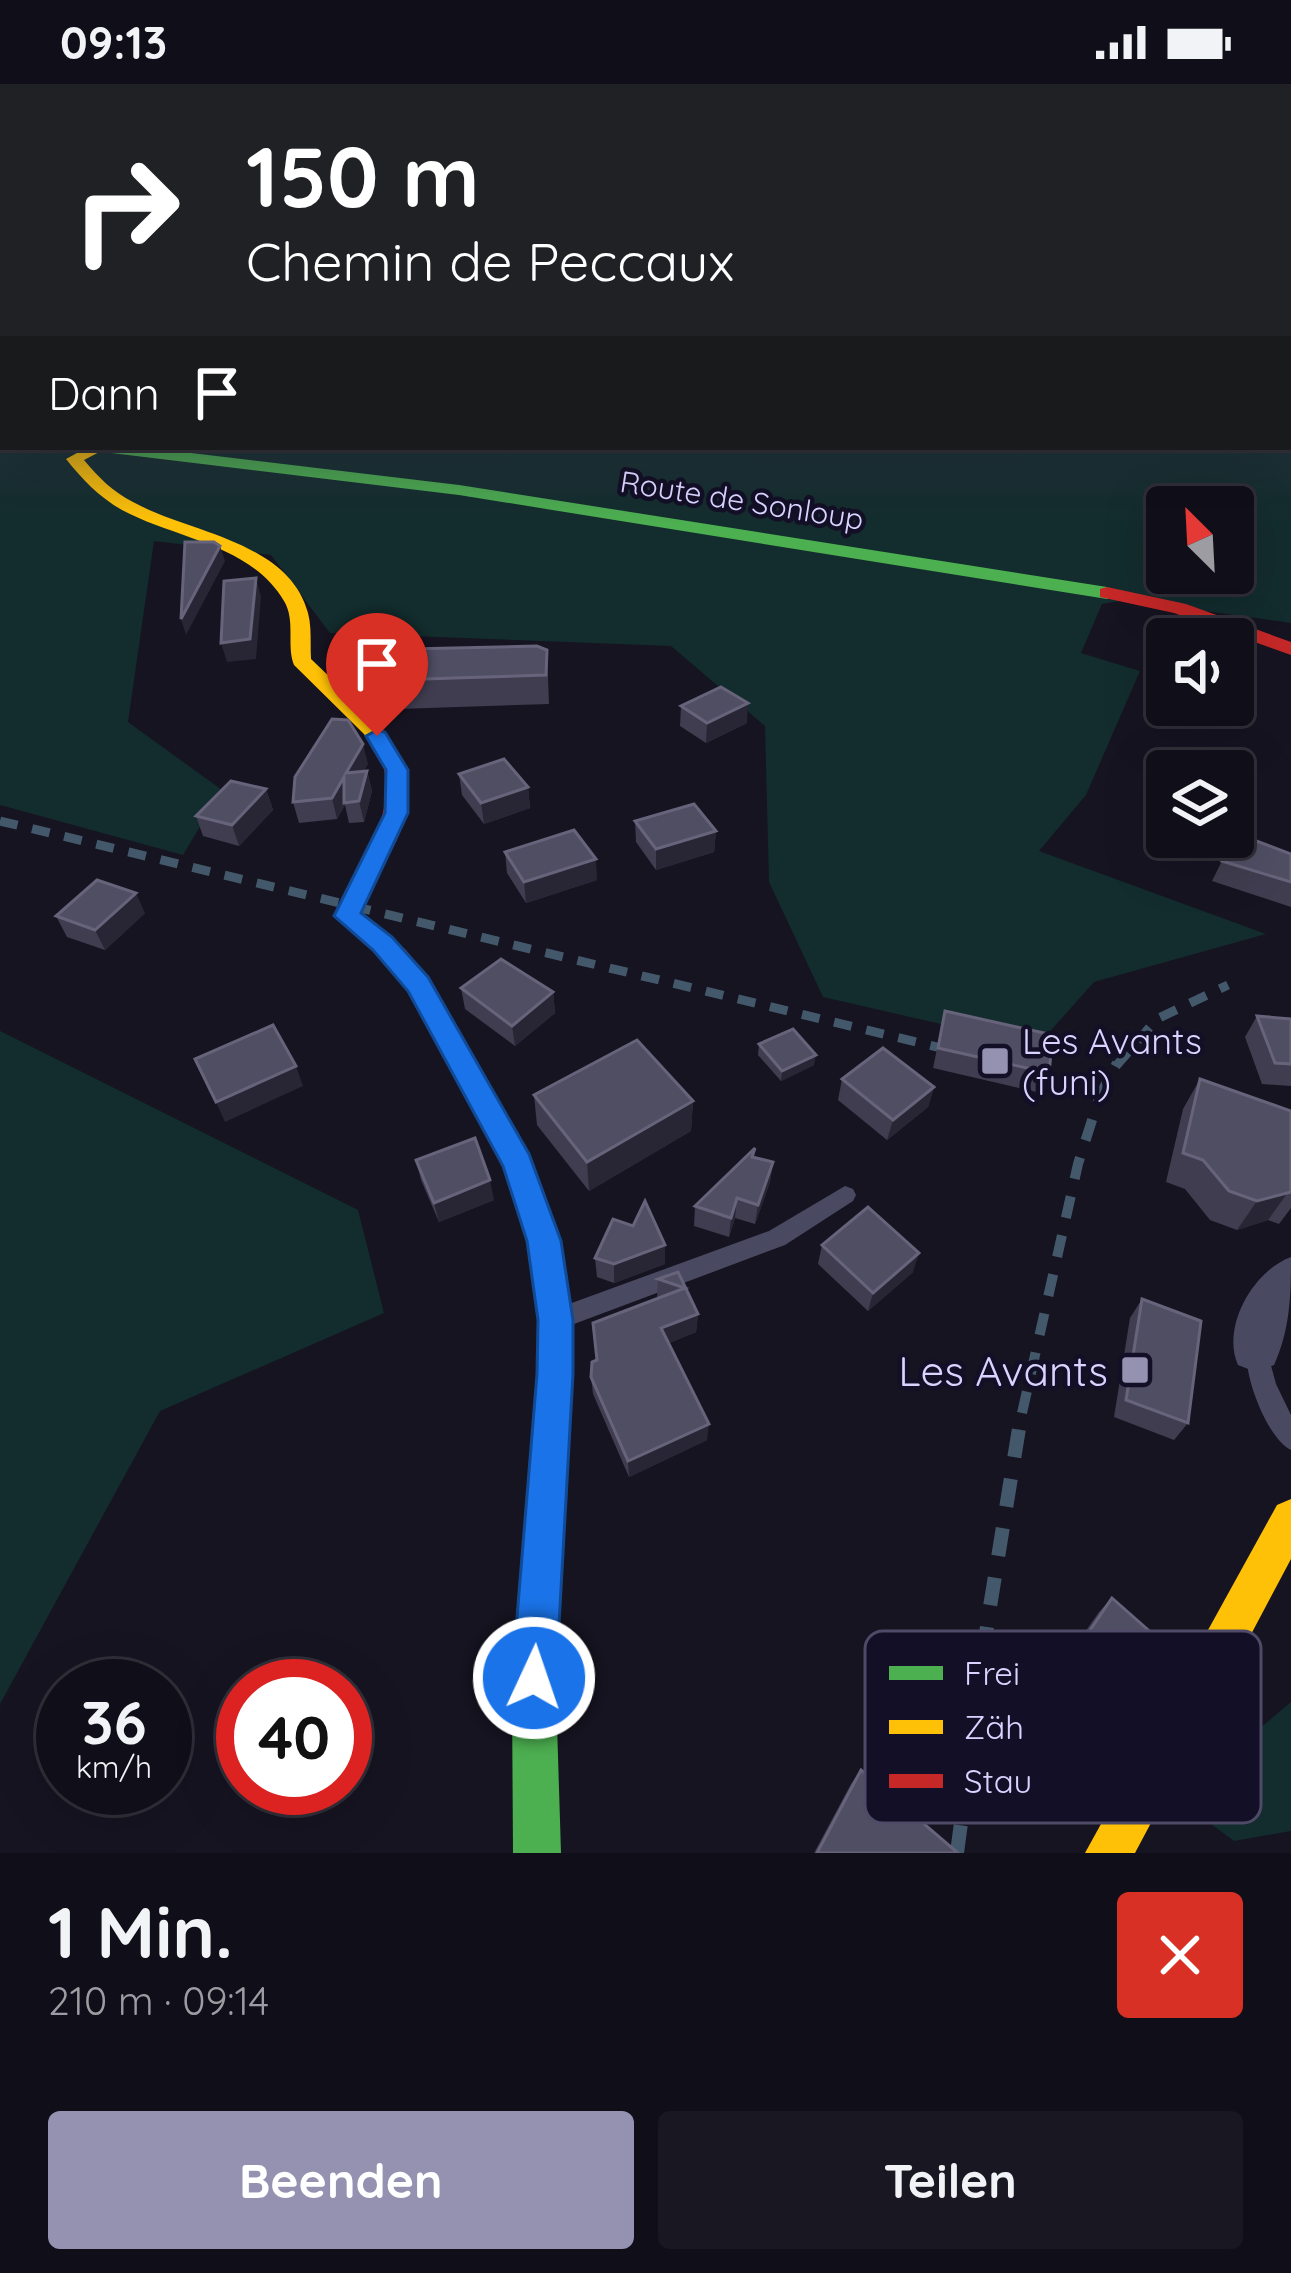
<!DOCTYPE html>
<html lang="de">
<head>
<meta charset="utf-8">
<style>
  :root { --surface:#100f19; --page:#191822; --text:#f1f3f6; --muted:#9c9ca2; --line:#302f38; --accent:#9591b1 }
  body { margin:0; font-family:Quicksand,sans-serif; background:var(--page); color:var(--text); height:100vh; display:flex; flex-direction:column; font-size:45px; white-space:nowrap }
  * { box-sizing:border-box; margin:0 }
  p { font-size:39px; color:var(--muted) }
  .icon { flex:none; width:66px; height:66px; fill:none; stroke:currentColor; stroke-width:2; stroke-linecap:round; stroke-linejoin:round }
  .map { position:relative; height:1769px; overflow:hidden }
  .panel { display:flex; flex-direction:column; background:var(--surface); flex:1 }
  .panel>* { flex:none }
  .top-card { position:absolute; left:0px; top:0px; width:1293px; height:366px; box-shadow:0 12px 48px #0002,0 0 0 3px var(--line); background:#202124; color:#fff; overflow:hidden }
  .needle { width:78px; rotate:336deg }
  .controls { position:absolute; left:1146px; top:402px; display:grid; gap:24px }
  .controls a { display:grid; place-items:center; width:108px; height:108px; border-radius:12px; background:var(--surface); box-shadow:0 12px 48px #0002,0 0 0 3px var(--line); font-size:60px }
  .speed { position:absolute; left:36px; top:1575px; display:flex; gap:24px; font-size:60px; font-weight:700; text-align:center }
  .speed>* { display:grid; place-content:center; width:156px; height:156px; border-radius:50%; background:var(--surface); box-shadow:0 12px 48px #0002,0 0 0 3px var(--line); line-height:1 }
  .speed small { font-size:30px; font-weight:400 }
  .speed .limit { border:18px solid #d22; background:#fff; color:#111 }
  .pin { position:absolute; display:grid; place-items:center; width:102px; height:102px; color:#fff; margin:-123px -51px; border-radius:50% 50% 50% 0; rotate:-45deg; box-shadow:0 0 12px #0007 }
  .pin .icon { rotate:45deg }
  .me { position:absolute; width:132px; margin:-66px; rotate:3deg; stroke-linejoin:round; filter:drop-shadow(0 0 9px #0008) }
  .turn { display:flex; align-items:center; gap:42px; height:252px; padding:0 48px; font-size:54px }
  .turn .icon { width:156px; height:156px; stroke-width:2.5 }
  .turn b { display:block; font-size:84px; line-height:102px }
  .then { display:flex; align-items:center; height:114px; padding:0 48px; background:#0003; gap:24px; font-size:45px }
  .round { display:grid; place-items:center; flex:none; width:126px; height:126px; border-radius:12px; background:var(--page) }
  .summary { display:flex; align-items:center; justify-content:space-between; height:204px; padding:0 48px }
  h1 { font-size:72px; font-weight:800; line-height:90px }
  .button { display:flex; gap:24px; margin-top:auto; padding:24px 48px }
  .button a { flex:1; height:138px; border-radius:12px; background:var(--accent); color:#fff; font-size:48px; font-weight:800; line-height:138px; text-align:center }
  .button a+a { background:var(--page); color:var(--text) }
  .status { display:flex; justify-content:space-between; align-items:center; height:84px; padding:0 60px; background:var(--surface); direction:ltr }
  .status svg { height:33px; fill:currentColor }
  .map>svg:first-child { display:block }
</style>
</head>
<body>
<div class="status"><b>09:13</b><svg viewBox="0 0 49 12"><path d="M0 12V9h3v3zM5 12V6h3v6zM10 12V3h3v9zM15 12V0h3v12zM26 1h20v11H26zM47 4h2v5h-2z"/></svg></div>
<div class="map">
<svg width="1291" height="1769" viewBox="0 0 1291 1769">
  <rect width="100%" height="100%" fill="#161421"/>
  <g fill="#132c2d" fill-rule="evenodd">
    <path d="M 0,191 L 3,363 L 1290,363 L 1291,191 L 1291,539 L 1126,516 L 1102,520 L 1081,569 L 1140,587 L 1086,711 L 1039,767 L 1266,850 L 1094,898 L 1037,962 L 823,913 L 769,798 L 765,642 L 671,562 L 330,549 L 271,471 L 154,457 L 128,638 L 222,706 L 183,771 L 0,721 ZM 1167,423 L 1233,423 L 1233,489 L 1167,489 Z"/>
    <polygon points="0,947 358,1126 384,1229 160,1327 0,1620"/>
    <polygon points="1291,1618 1291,1747 1234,1757 1192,1726 1214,1683"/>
  </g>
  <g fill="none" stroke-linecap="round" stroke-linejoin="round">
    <g fill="#4a4962" fill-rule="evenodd">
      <polygon points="845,1102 853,1105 856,1111 853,1117 785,1161 566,1243 558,1240 554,1232 558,1224 769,1147"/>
      <path d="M 1256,1253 L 1264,1256 L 1276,1300 L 1291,1331 L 1291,1366 C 1266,1354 1239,1282 1248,1256 Z"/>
    </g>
    <g fill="#4a4962" fill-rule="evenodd">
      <polygon points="3,310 3,322 0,323 0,311"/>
      <path d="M 1291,1173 C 1291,1212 1290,1245 1274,1281 L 1256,1288 L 1238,1281 C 1221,1243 1253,1187 1291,1173 Z"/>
    </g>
    <g fill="#4caf50" fill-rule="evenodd">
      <polygon points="95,363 141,363 459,401 1107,503 1116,509 1107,515 459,411 103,368"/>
      <polygon points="534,1586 549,1593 556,1608 561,1769 513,1769 512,1608 519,1593"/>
    </g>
    <g fill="#ffc107" fill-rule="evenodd">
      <path d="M 88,363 L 109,363 L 84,376 C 98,393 113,408 133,418 C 188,449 288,456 308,529 C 312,544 310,560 311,575 L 380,641 L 404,677 L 401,682 L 385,682 L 364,650 L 294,581 C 286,561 296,537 284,517 C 250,460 176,455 122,426 C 99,413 82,395 66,375 Z"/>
      <polygon points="1291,1415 1291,1475 1135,1769 1085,1769 1277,1421"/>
    </g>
    <g fill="#c62828" fill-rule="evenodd">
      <polygon points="1107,503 1186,520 1291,558 1291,571 1174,529 1100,513 1100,505"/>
      <path d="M 393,670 L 404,677 C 423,736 380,777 361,830 L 406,866 L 428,894 L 529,1070 L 561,1157 L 574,1236 L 573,1290 L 556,1608 L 549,1623 L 534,1630 L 519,1623 L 512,1608 L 537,1290 L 538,1236 L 527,1157 L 503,1081 L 408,907 L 388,880 L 334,832 C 354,779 400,737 382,677 Z"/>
    </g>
    <g stroke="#43596b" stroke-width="9" stroke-dasharray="18 15" stroke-linecap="butt">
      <polyline points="0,737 966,970"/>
      <polyline points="1116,982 1157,935 1228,901"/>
    </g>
    <polyline stroke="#43596b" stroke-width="10" stroke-dasharray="22 18" stroke-linecap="butt" points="1022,1329 1078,1080 1100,1011 1117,979"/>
    <polyline stroke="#43596b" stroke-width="14" stroke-dasharray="28 22" stroke-linecap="butt" points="957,1769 988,1535 1022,1326"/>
  </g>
  <g fill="#403d50">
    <polygon points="412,565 547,566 549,620 398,625 391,637 372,618 366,589"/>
    <polygon points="681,622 747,639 706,659 680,642"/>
    <polygon points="368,680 363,687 367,687 372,707 364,738 349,739 345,721 337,735 299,739 293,718"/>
    <polygon points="459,690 528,703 530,724 484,740 462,711"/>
    <polygon points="266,705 273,726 239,762 203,752 196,732"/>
    <polygon points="635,737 716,747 714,768 656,786 636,758"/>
    <polygon points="505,768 597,796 526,819 507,789"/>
    <polygon points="1291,770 1291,823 1212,797 1222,777"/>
    <polygon points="145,829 105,866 67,853 56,832"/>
    <polygon points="461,904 553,908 555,929 515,962 465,925"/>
    <polygon points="945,927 1049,989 1041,1009 933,984"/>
    <polygon points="1257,932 1291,935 1291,1002 1262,1000 1245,953"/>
    <polygon points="759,960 814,981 781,997 758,971"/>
    <polygon points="842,995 934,1003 928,1023 887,1056 838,1016"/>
    <polygon points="1200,995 1291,1027 1291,1124 1279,1140 1268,1136 1237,1146 1210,1136 1185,1105 1166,1098 1183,1025"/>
    <polygon points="534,1011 693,1017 691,1047 589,1107 537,1041"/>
    <polygon points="755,1064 754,1073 773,1078 770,1098 755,1140 735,1134 729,1153 694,1142 695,1122"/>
    <polygon points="416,1076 494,1116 439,1138 421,1096"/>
    <polygon points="665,1161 665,1180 614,1199 597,1193 595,1174"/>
    <polygon points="822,1161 913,1188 868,1227 818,1180"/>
    <polygon points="678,1188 698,1230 696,1248 669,1259 707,1356 629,1393 593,1310 591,1293 659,1214 657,1214 658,1195"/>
    <polygon points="1142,1215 1188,1339 1174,1356 1114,1333 1130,1234"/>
    <polygon points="1112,1514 1146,1607 1131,1618 1073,1565 1099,1528"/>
    <polygon points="861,1686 958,1769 814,1769 851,1700"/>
  </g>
  <g fill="#282635">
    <polygon points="220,462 225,477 186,551 181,535"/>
    <polygon points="256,494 261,513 256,575 227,578 221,559"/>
    <polygon points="393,596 398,625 391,637 386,608"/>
    <polygon points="748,619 747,639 706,659 707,639"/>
    <polygon points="363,660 368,680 351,709 346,689"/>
    <polygon points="367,687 372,707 364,738 359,717"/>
    <polygon points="344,693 349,714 337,735 332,714"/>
    <polygon points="528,703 530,724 484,740 481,719"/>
    <polygon points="266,705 273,726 239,762 232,741"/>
    <polygon points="716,747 714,768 656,786 656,765"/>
    <polygon points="596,775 597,796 526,819 524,798"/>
    <polygon points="136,809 145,829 105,866 95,846"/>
    <polygon points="553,908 555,929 515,962 512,942"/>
    <polygon points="816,971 814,981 781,997 782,987"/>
    <polygon points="296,982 303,1002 225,1038 216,1018"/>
    <polygon points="934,1003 928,1023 887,1056 893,1036"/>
    <polygon points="693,1017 691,1047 589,1107 587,1078"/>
    <polygon points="773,1078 770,1098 755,1140 758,1121"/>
    <polygon points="490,1096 494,1116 439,1138 434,1119"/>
    <polygon points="1289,1107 1268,1136 1237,1146 1257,1117"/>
    <polygon points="737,1114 735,1134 729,1153 731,1134"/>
    <polygon points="665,1161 665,1180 614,1199 614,1180"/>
    <polygon points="919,1169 913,1188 868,1227 873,1209"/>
    <polygon points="698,1230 696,1248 661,1262 661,1244"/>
    <polygon points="709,1340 707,1356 629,1393 628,1377"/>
  </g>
  <g fill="#504e63" stroke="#66637b" stroke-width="3">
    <polygon points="185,458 214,458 220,462 181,535"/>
    <polygon points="256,494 250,555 221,559 224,497"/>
    <polygon points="377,556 411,557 408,565 537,562 547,566 546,591 393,596 386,608 366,589"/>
    <polygon points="721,603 748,619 707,639 681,622"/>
    <polygon points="332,635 348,636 363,660 346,689 367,687 359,717 344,719 344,693 332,714 293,718 295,693"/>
    <polygon points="504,675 528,703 481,719 459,690"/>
    <polygon points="231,697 266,705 232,741 196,732"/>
    <polygon points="694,720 716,747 656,765 635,737"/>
    <polygon points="574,746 596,775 524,798 505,768"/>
    <polygon points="1238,750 1291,770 1291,798 1222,777"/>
    <polygon points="97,796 136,809 95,846 56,832"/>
    <polygon points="501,875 553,908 512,942 461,904"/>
    <polygon points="945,927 1053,951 1049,989 938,964"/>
    <polygon points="1257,932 1291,935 1291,980 1275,979"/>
    <polygon points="273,941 296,982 216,1018 195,975"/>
    <polygon points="793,945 816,971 782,987 759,960"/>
    <polygon points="637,956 693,1017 587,1078 534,1011"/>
    <polygon points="883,964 934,1003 893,1036 842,995"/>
    <polygon points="1200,995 1291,1027 1291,1108 1257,1117 1229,1107 1203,1076 1183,1069"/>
    <polygon points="475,1054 490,1096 434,1119 416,1076"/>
    <polygon points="755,1064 752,1073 773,1078 758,1121 737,1114 731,1134 695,1122"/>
    <polygon points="645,1117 665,1161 614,1180 595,1174 613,1135 633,1142"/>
    <polygon points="868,1123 919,1169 873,1209 822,1161"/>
    <polygon points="678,1188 698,1230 661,1244 709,1340 628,1377 591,1293 592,1278 597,1276 593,1239 685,1204 658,1195"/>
    <polygon points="1142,1215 1201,1237 1188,1339 1126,1316"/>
    <polygon points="1112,1514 1172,1567 1146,1607 1086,1552"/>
    <polygon points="861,1686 958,1769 817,1769"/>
  </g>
  <linearGradient id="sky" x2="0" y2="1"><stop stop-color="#0c0b12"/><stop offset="0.44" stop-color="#363a4e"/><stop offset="1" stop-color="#363a4e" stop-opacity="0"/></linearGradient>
  <rect width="1291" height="439" fill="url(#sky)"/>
  <polygon fill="#1a73e8" stroke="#114b97" stroke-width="3" points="377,646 385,648 408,686 408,729 361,829 392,853 428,893 529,1070 561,1157 573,1236 573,1290 556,1594 549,1610 534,1616 518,1610 512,1594 537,1290 538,1236 527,1157 503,1082 408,907 373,866 334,832 385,729 386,686 366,652"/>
  <g fill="#9591b1" stroke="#130f26" stroke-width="4.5">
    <rect x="980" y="962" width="30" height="30" rx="6"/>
    <rect x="1120" y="1271" width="30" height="30" rx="6"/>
  </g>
  <g text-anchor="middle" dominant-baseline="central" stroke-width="9" stroke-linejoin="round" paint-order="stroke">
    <g font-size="30" fill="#d9d4ff" stroke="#130f26">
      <text transform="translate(742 416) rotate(9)">Route de Sonloup</text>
    </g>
    <g font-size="36" fill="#d9d4ff" stroke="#130f26" text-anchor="start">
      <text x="1022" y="956">Les Avants<tspan x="1022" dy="41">(funi)</tspan></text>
    </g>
    <g font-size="42" fill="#d9d4ff" stroke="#130f26" text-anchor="end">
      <text x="1108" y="1286">Les Avants</text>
    </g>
  </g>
  <rect x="865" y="1547" width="396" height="192" rx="18" fill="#130f26" stroke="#4e4a67" stroke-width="3"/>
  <rect x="889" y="1582" width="54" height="14" fill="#4caf50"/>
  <rect x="889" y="1636" width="54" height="14" fill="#ffc107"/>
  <rect x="889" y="1690" width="54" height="14" fill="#c62828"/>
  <g font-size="33" fill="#d9d4ff">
    <text x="964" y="1601">Frei</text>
    <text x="964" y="1655">Zäh</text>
    <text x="964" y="1709">Stau</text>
  </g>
</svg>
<div class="controls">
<a><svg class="needle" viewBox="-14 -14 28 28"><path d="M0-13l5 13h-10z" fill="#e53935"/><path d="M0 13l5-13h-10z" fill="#9c9ca2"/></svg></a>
<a><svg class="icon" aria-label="sound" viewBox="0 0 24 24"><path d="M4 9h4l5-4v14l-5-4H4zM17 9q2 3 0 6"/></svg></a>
<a><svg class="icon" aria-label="layers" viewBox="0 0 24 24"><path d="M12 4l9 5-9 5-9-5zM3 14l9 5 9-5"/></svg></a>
</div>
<div class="speed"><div>36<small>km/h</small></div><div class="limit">40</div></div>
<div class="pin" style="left:377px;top:652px;background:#d93025"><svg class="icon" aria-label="arrive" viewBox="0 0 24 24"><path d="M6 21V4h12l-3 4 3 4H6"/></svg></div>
<svg class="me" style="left:534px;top:1594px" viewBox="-20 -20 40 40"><circle r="17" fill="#1a73e8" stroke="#fff" stroke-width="3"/><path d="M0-11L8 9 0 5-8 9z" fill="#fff"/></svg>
<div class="top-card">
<div class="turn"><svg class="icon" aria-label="right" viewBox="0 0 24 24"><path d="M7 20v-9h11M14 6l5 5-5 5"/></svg><div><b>150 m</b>Chemin de Peccaux</div></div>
<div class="then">Dann<svg class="icon" aria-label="arrive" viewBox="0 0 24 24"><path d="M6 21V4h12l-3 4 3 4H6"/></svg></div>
</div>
</div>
<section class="panel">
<div class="summary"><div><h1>1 Min.</h1><p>210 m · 09:14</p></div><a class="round" style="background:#d93025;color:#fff"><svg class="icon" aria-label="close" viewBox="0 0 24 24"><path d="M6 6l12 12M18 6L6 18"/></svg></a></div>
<div class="button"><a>Beenden</a><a>Teilen</a></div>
</section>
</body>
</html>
